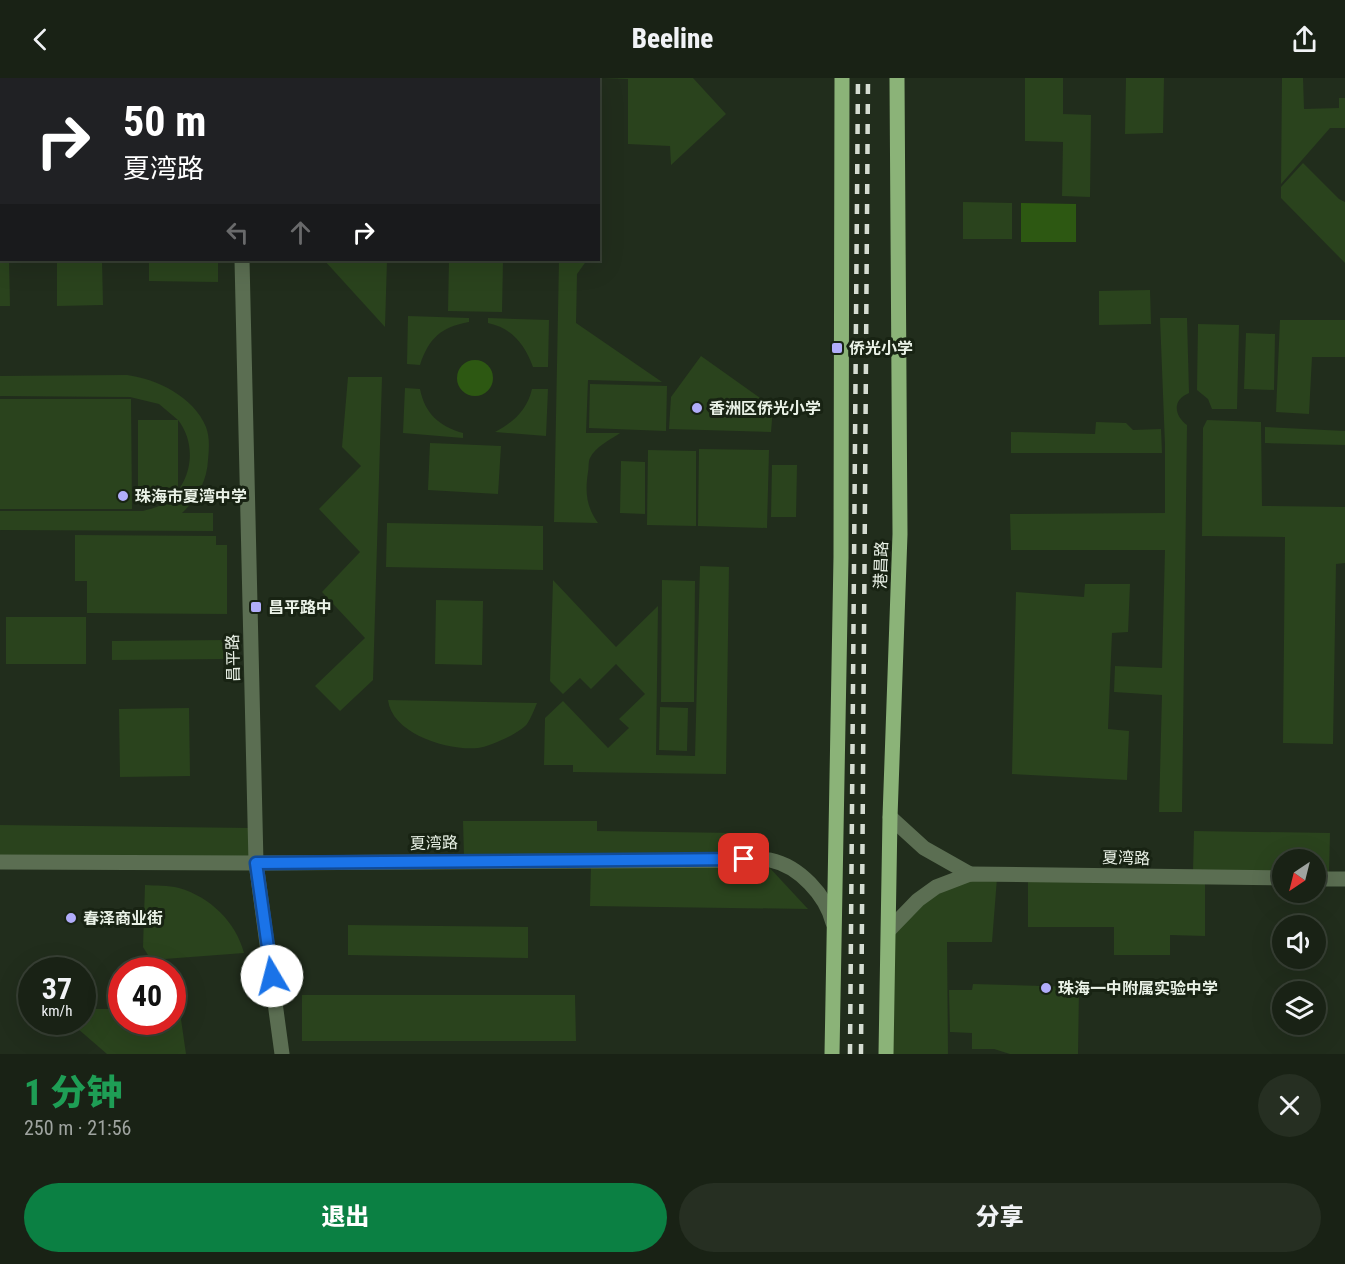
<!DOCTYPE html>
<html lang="zh">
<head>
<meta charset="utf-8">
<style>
  :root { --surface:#192215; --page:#262f22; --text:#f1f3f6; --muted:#9fa4a0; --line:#373f34; --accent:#0b8043 }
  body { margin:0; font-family:"Roboto Condensed","Noto Sans SC",sans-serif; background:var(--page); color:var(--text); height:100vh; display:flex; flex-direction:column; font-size:22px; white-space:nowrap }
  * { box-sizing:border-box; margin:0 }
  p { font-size:20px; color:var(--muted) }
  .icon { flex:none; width:33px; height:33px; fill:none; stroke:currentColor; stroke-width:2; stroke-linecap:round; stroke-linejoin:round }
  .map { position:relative; height:976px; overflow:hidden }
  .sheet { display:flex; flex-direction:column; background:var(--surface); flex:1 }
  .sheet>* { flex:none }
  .top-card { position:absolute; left:0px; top:0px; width:600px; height:183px; box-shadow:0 6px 24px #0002,0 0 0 2px var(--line); background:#202124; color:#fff; overflow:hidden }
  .needle { width:39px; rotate:215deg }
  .fabs { position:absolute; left:1272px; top:771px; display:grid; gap:12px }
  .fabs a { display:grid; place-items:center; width:54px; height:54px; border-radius:50%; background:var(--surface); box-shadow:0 6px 24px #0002,0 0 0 2px var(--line); font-size:30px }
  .speed { position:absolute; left:18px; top:879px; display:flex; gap:12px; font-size:30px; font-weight:700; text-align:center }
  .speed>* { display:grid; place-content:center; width:78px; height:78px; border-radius:50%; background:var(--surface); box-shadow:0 6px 24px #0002,0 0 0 2px var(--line); line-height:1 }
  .speed small { font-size:15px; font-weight:400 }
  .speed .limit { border:9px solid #d22; background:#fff; color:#111 }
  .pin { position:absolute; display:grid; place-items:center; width:51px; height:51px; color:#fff; margin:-26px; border-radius:12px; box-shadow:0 3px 9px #0006 }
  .me { position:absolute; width:66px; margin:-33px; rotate:352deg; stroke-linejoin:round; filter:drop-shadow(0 0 4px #0008) }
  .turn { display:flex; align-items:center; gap:21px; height:126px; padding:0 24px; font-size:27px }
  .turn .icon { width:78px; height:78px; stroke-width:2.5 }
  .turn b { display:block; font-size:42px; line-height:51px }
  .lanes { display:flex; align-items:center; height:57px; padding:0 24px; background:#0003; justify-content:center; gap:30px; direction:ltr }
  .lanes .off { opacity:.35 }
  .round { display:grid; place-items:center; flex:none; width:63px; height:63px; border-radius:32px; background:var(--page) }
  .overview { display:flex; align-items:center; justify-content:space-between; height:102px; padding:0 24px }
  h1 { font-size:36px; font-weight:800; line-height:45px; color:#1e9e55 }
  .cta { display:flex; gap:12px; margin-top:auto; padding:12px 24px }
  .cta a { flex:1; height:69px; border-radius:36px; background:var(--accent); color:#fff; font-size:24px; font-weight:800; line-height:69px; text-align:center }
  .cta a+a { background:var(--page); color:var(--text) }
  header { display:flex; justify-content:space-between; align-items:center; height:78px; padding:0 24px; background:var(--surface); font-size:27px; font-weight:800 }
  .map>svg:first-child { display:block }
</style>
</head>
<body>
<header><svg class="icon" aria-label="back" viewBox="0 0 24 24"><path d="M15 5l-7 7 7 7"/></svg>Beeline<svg class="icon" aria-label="share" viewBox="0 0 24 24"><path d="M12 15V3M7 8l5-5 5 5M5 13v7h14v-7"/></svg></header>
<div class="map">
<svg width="1345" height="976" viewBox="0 0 1345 976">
  <rect width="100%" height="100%" fill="#212d1c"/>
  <g fill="#2a431d">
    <polygon points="603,0 693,0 726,36 671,87 670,68 628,66 628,1"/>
    <polygon points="1025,0 1063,0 1063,36 1091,37 1090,119 1062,118 1063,64 1025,63"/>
    <polygon points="1126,0 1164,0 1163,55 1125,56"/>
    <polygon points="1282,0 1303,0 1304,31 1339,30 1339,20 1345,20 1345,50 1330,50 1281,106"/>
    <polygon points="1303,85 1339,121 1345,124 1345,185 1281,120 1281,109"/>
    <polygon points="963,124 1012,125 1012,161 963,161"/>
    <polygon points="0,132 2,182 9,182 10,228 0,228"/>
    <polygon points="57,182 102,182 103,227 57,228"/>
    <polygon points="149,182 218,182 218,204 149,203"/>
    <polygon points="324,182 387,182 385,249"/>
    <polygon points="449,182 503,183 502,234 448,233"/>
    <path d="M 559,182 L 587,182 L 577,196 L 576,245 L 662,304 L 588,302 L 586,355 L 620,355 C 610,362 595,369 590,380 C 588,384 589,390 588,394 C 585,414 586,428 598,445 L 554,444 Z"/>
    <polygon points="1150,212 1151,246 1099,247 1099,213"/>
    <path d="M 408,238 L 469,240 L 469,244 C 441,249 429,260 420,287 L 407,286 Z"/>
    <path d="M 488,240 L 549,242 L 548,289 L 533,289 C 525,267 512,250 488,245 Z"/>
    <path d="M 1160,240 L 1187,240 L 1189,315 C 1172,322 1174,337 1187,347 L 1182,734 L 1159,734 L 1162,617 L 1114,614 L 1115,588 L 1162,590 L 1165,472 L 1011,472 L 1010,436 L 1165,435 L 1165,367 Z"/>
    <polygon points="1280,242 1345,242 1345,279 1312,279 1309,336 1276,334"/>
    <polygon points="1198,246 1239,247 1237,331 1212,331 1208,321 1197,312"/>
    <polygon points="1246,255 1275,256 1274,312 1244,311"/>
    <polygon points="701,278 773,329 771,354 669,351 671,319"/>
    <path d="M 127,297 C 157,301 194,319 206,349 C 210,360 209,371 208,382 C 207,403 197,421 182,435 L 213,435 L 213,453 L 0,452 L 0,433 L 143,433 C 150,431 159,429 165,425 C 192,407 198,367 178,342 L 178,411 L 138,411 L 138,342 L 178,342 L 159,326 L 130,319 L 0,318 L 0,298 Z"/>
    <polygon points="348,299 382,299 373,602 340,633 315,608 365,560 322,514 360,474 319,431 361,388 342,369"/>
    <polygon points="590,306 667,308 666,353 589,350"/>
    <path d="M 405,310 L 420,311 C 425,336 439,348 463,355 L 463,360 L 403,355 Z"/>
    <path d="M 532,311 L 548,311 L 546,358 L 495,354 C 514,344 527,332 532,311 Z"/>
    <polygon points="0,321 131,321 132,431 0,431"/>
    <polygon points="1207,342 1261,344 1262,428 1345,429 1345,485 1336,486 1333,666 1283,665 1285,459 1202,458 1203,350"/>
    <polygon points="1096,344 1126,345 1133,352 1161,351 1162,375 1011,375 1011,354 1095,356"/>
    <polygon points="1265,349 1345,353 1345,367 1265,365"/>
    <polygon points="430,365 501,368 498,416 428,412"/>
    <polygon points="699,371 769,372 767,450 698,448"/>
    <polygon points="648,372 696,373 696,448 647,447"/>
    <polygon points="621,383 645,384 645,436 620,435"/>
    <polygon points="772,387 797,387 796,439 771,439"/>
    <polygon points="387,445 543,448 543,492 386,489"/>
    <polygon points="75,457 216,458 216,467 227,467 227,536 87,535 87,503 75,503"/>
    <polygon points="700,488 729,489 726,696 573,694 573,687 544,687 545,640 563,623 608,670 629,650 619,641 645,616 616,586 591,611 580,600 563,616 550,603 553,502 616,569 658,528 656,677 695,678"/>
    <polygon points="662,502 695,503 694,624 661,624"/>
    <polygon points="1085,506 1130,506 1128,554 1112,555 1108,651 1129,653 1127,702 1012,696 1016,514 1084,519"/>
    <polygon points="436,522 483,523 482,587 435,586"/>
    <rect x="6" y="539" width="80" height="47"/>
    <polygon points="227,562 227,581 112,582 112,563"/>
    <path d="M 388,622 L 537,625 C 534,632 531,640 527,646 C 520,655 489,669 478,670 C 448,673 392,656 388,622 Z"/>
    <polygon points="660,629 688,630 687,673 659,672"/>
    <polygon points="189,630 190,698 120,699 119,631"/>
    <polygon points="463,743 597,743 597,753 735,755 734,777 464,779"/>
    <polygon points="0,747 252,750 251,781 0,779"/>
    <polygon points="1194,753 1330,755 1329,796 1316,796 1316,782 1282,782 1282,795 1193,793"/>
    <polygon points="591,787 768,788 808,831 590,828"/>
    <polygon points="970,800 997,800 992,864 947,864 948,976 891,976 892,853 921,825"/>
    <polygon points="1028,800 1205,803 1205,858 1170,857 1170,877 1114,877 1114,849 1028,849"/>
    <path d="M 145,807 C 156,808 168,807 179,810 C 210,819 236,844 244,875 L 151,882 L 143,869 Z"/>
    <polygon points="348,847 528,849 528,880 348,877"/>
    <polygon points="150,886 173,886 186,976 107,976 70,944 82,944 83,931 121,931 122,944 172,944 172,892 150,892"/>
    <polygon points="973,906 1079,909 1078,976 1010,976 994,971 972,971 972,955 950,954 949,912 972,912"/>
    <polygon points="302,917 575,917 576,963 302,963"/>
  </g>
  <g fill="#2d5812">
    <polygon points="1021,125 1076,126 1076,164 1021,164"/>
    <circle cx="475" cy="300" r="18"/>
  </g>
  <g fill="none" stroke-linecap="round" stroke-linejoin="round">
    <g stroke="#5b6e52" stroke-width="15">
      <polyline points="238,0 238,2"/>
      <polyline points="242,182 256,785 282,976"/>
      <polyline points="890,739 924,770 970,796"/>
      <path d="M 0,784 L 256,785 L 770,782 C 799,788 826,817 833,845"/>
      <polyline points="1316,801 1345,801"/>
      <polyline points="889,852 918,822 936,809 970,796 1282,800"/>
    </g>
    <g stroke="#8bb378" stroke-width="15">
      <polyline points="832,976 841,479 842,0"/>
      <polyline points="886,976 890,739 900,456 897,0"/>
    </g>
    <g stroke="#d5ddd2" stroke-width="4.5" stroke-dasharray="10 10" stroke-linecap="butt">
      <polyline points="850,976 858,0"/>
      <polyline points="861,976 868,0"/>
    </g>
  </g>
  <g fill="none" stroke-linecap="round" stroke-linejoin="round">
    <defs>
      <polyline id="route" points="272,898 256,785 744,781"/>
    </defs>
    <use href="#route" stroke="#114b97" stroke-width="15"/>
    <use href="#route" stroke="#1a73e8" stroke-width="10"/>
  </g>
  <g fill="#b1adfa" stroke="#182313" stroke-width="2">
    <rect x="831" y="264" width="12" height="12" rx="3"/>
    <circle cx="697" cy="330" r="6"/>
    <circle cx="123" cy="418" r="6"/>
    <rect x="250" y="523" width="12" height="12" rx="3"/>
    <circle cx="71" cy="840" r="6"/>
    <circle cx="1046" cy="910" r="6"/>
  </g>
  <g text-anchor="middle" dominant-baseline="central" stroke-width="6" stroke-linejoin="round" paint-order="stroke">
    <g font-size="16" font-weight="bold" fill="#eaf2e7" stroke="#182313" text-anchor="start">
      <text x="849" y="270">侨光小学</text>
      <text x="709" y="330">香洲区侨光小学</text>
      <text x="135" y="418">珠海市夏湾中学</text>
      <text x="268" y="529">昌平路中</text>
      <text x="83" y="840">春泽商业街</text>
      <text x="1058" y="910">珠海一中附属实验中学</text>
    </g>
    <g font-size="16" fill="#eaf2e7" stroke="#182313">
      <text transform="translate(881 487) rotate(-88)">港昌路</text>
      <text transform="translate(233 580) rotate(-91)">昌平路</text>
      <text transform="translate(434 765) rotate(-1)">夏湾路</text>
      <text transform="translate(1126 780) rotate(1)">夏湾路</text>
    </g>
  </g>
</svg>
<div class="fabs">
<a><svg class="needle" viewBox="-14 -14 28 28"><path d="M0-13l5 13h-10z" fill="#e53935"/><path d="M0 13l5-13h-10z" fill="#9fa4a0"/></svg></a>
<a><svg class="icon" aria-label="sound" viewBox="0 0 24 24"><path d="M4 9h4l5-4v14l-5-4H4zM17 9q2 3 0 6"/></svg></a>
<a><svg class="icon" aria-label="layers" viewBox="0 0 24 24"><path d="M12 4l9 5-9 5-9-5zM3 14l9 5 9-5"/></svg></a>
</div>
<div class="speed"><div>37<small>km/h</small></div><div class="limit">40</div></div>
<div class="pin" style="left:744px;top:781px;background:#d93025"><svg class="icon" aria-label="arrive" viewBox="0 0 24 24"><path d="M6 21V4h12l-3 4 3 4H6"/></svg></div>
<svg class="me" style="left:272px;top:898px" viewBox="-20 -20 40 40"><circle r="19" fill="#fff"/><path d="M0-13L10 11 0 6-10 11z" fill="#1a73e8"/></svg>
<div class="top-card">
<div class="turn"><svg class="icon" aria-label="right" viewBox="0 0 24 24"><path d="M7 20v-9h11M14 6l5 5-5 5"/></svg><div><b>50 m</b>夏湾路</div></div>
<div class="lanes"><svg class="icon off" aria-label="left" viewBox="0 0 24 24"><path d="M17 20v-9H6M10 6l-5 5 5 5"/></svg><svg class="icon off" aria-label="ahead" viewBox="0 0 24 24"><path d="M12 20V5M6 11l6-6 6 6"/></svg><svg class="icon" aria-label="right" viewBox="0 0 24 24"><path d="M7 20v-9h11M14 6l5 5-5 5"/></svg></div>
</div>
</div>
<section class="sheet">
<div class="overview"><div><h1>1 分钟</h1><p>250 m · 21:56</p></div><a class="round"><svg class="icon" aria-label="close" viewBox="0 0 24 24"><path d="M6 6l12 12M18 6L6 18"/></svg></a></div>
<div class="cta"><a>退出</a><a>分享</a></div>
</section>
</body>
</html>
